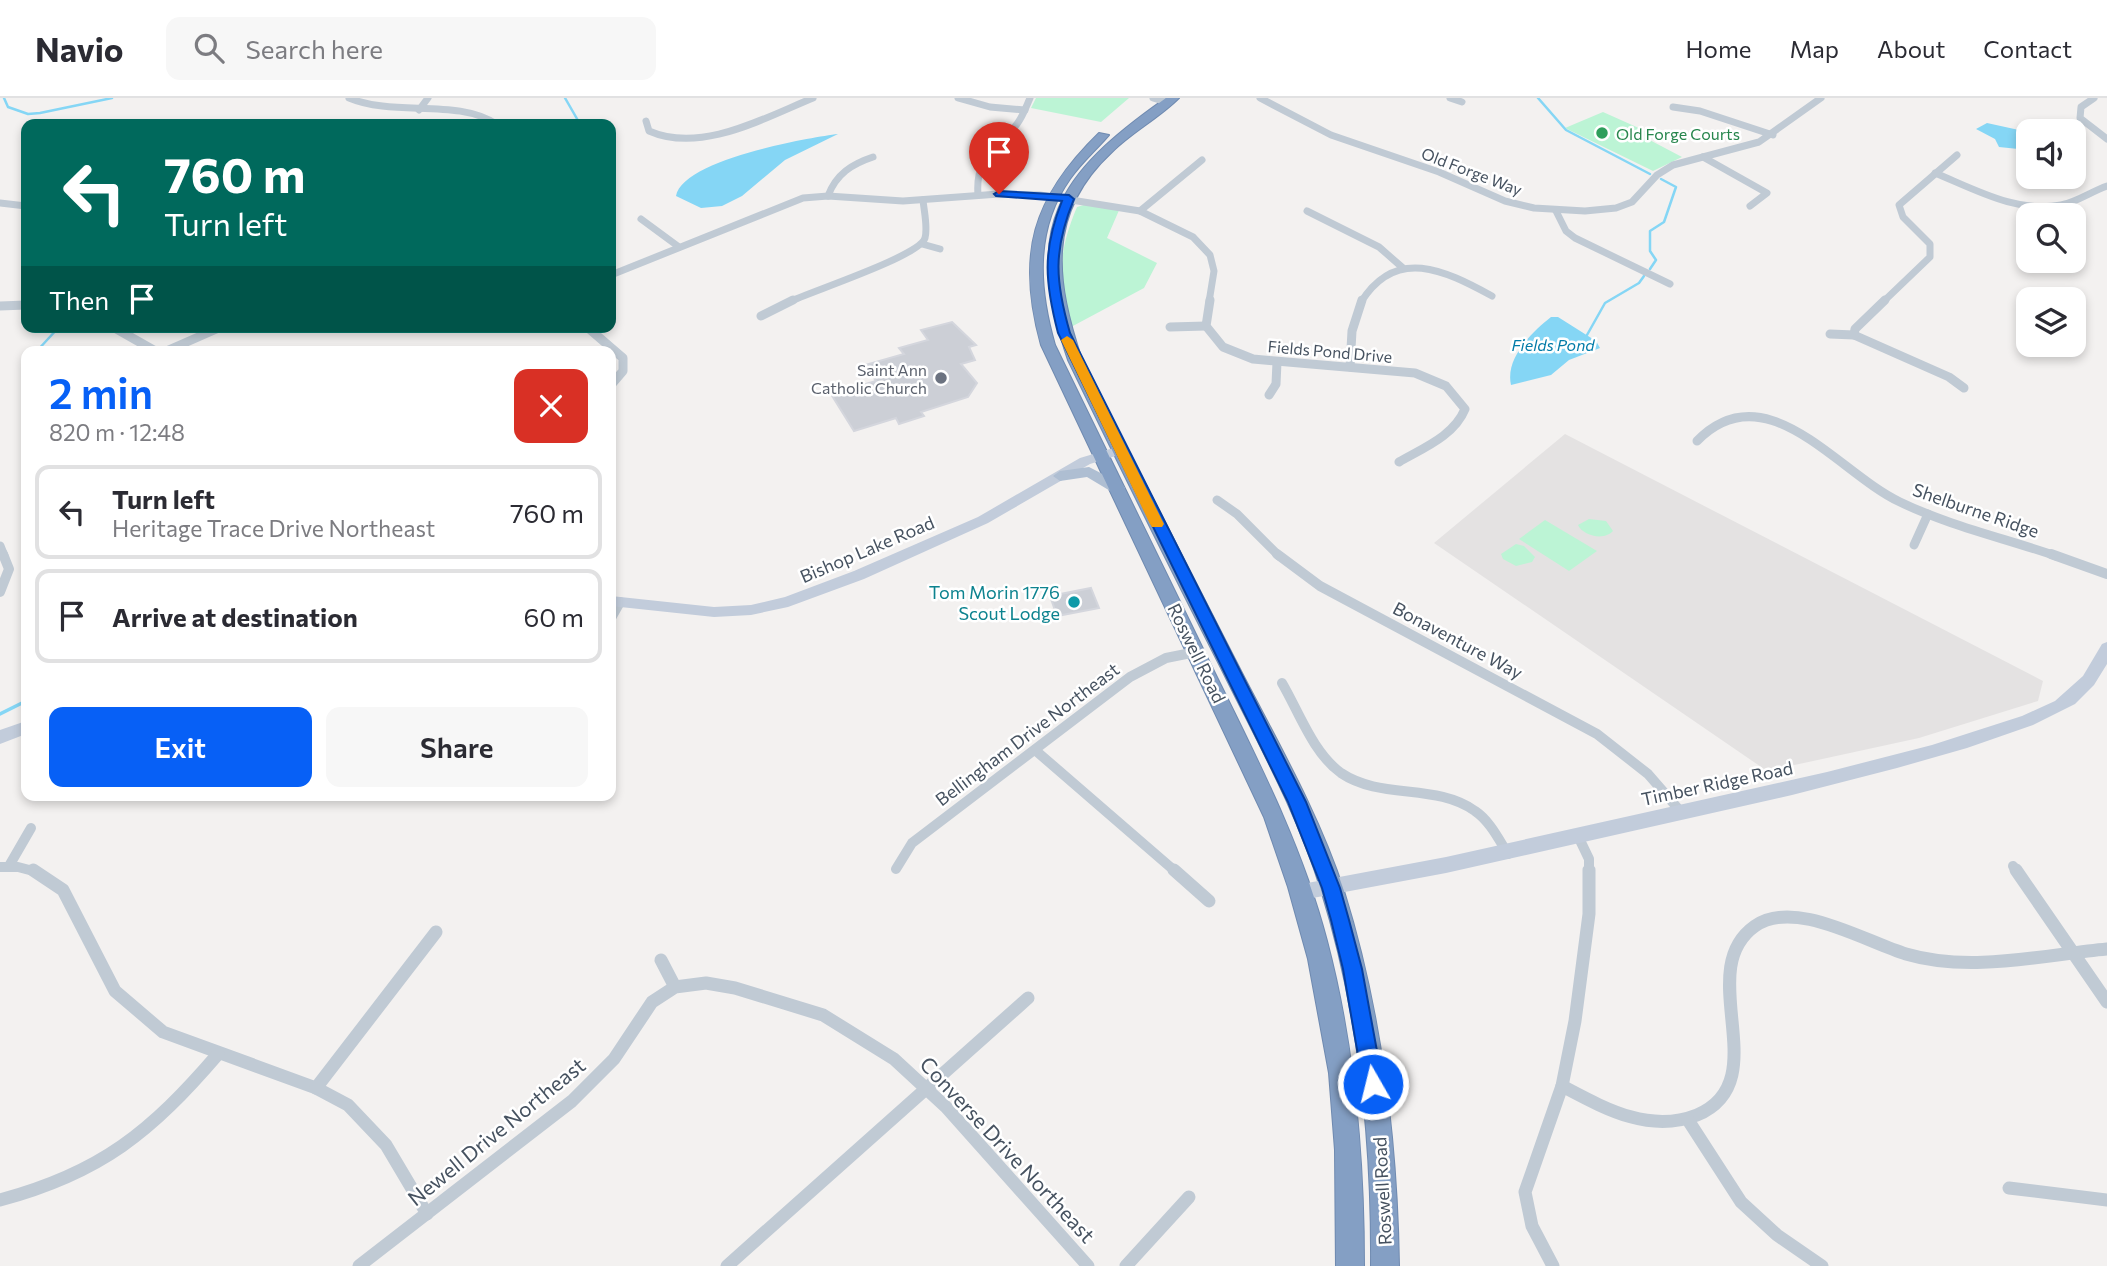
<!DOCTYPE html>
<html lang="en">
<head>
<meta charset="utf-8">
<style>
  :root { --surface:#fff; --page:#f7f7f7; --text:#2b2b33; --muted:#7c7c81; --line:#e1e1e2; --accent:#0760f6 }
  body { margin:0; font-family:Commissioner,sans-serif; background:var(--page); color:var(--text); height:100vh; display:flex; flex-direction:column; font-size:26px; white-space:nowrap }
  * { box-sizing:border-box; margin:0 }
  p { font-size:23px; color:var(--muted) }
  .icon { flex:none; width:38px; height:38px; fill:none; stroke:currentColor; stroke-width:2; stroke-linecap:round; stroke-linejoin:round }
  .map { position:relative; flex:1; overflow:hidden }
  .sheet { position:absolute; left:21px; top:248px; width:595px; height:455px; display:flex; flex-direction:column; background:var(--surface); border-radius:14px; box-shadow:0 4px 10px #0003 }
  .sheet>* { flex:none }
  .banner { position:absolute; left:21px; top:21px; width:595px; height:214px; border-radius:14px; box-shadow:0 4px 10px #0003; background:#00695c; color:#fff; overflow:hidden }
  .buttons { position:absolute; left:2016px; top:21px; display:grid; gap:14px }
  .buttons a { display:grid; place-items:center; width:70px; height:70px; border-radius:14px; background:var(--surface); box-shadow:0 4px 10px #0003; font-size:35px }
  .pin { position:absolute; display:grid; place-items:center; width:60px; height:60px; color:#fff; margin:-72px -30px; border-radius:50% 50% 50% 0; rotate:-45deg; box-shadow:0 0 7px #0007 }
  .pin .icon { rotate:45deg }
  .me { position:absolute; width:77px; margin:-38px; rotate:352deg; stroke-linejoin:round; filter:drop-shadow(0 0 5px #0008) }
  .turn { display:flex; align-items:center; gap:24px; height:147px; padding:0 28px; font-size:32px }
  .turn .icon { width:91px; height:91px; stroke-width:2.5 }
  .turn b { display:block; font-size:49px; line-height:60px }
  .then { display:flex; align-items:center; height:66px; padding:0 28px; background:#0003; gap:14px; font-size:26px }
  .round { display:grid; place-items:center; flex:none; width:74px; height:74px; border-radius:14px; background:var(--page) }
  .head { display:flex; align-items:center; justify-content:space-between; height:119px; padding:0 28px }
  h1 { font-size:42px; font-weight:600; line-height:52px; color:var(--accent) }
  .action { display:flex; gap:14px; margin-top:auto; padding:14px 28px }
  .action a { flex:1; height:80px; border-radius:14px; background:var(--accent); color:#fff; font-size:28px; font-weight:600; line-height:80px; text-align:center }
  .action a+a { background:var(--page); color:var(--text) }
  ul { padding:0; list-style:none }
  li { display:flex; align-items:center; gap:21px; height:94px; margin:0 14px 10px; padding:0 14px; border:4px solid var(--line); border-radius:14px }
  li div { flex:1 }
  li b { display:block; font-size:26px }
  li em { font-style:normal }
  header { display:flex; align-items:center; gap:42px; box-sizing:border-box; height:98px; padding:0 35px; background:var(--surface); border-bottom:2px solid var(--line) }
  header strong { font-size:33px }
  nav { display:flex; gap:38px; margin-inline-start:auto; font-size:24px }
  .search { width:490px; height:63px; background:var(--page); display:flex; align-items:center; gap:18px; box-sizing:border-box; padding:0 24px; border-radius:14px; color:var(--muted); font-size:26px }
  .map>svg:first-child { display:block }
</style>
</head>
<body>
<header>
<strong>Navio</strong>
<div class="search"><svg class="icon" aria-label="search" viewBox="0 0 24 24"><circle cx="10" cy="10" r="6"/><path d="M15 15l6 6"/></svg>Search here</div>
<nav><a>Home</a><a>Map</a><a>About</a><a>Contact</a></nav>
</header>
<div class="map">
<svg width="2107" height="1168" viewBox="0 0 2107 1168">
  <rect width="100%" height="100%" fill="#f3f1f0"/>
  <polygon fill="#e4e2e2" points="1565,336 2043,583 2038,603 1919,640 1767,673 1434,445"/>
  <g fill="#bcf4d5">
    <polygon points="1036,0 1129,0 1101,24 1031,10"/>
    <polygon points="1603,14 1650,35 1644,39 1682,59 1653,73 1565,30"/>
    <path d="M 1087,106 L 1120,110 L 1107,140 L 1157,165 L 1144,190 L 1071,229 C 1059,179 1057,157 1077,109 Z"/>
    <path d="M 1589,421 L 1606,423 L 1613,433 C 1604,443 1583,438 1578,427 Z"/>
    <polygon points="1545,422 1597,453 1569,473 1519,441"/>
    <polygon points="1516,446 1524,448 1535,459 1532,464 1516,468 1503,461 1501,456"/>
  </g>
  <g fill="#85d6f5">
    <polygon points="1987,25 2028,34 2028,52 1999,49 1995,41 1976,31"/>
    <path d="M 838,36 L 785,62 L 742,98 L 722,108 L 701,110 L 676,98 C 682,62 806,40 838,36 Z"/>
    <path d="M 1551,219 L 1558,219 L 1596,243 L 1600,250 L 1569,262 L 1551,277 L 1511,287 C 1505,260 1532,234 1551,219 Z"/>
  </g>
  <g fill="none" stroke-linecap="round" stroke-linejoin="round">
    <g stroke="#85d6f5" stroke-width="2.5">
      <polyline points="4,0 8,9 28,16 40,15 112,0"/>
      <polyline points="565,0 580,26"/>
      <polyline points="1538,0 1566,32 1650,76"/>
      <polyline points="1650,171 1656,162 1650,153 1650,133 1664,124 1676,89 1661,81"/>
      <polyline points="1587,237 1605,205 1639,185 1644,178"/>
      <polyline points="36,254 59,229"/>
      <polyline points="26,271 26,291"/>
    </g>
    <polyline stroke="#85d6f5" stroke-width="3.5" points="0,616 26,603"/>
  </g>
  <g fill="#cccfd6" stroke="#d4d6dd" stroke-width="2">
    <polygon points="952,224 976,247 969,249 975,262 961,266 977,285 968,299 921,314 924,318 899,326 896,320 854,333 831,296 876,283 865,267 904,256 899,250 928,242 921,232"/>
    <polygon points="1091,490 1099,510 1057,518 1050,498"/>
  </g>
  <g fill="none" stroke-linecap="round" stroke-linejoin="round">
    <defs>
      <g id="highway">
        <path d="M 1166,0 L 1179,0 C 1159,20 1132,34 1112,54 C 1045,116 1056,184 1082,262 C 1135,366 1188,469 1241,573 C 1278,645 1319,716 1344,793 C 1382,915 1397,1041 1399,1168 L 1371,1168 C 1372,1041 1359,914 1321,792 C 1297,714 1257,643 1221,570 C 1169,468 1118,365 1068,262 C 1023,129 1055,78 1166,0 Z"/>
        <path d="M 1099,35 L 1109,37 C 1096,52 1081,65 1070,81 C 1034,132 1039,191 1055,247 C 1106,352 1157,456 1208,561 C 1253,653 1301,743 1327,843 C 1355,949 1364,1058 1364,1168 L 1336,1168 L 1335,1052 L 1329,975 L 1308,861 L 1288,789 L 1264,719 L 1041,247 C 1016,157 1032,100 1099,35 Z"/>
      </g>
    </defs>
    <use href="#highway" stroke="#6f8ab0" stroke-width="2"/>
    <g stroke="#c0cad4" stroke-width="7">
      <path d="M 349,0 C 394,19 458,0 496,26"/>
      <polyline points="958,0 990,9 1025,12"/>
      <polyline points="1153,0 1166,4"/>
      <polyline points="1260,0 1331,37 1439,74 1505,103 1534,110 1585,113 1616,110 1632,104 1657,77 1673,67 1759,44 1821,0"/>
      <polyline points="1450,0 1462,4"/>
      <polyline points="2094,0 2081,9 2080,20 2107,41"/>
      <polyline points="1673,9 1700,13 1773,37"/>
      <polyline points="419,12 428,0"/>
      <path d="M 646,23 L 649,33 C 701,56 764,20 813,0"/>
      <polyline points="1703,59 1767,95 1750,108"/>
      <path d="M 1935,75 C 1974,91 2018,116 2061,107 C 2077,104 2092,93 2107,88"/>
      <path d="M 978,97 C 975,58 996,53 1017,26 C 1023,18 1026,9 1030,0"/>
      <path d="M 828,98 C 836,76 852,66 873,59"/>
      <polyline points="0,105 26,108"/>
      <polyline points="1140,113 1202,62"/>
      <polyline points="1307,113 1379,149 1403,170"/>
      <polyline points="1556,113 1566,133 1575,140 1670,186"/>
      <polyline points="641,121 679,149"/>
      <polyline points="922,146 940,151"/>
      <polyline points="611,177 803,100 828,98 903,103 999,96 1040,97 1140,113 1193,139 1210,157 1214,173 1209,204"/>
      <path d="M 789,204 C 812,193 920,158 925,140 C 928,129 924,113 923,102"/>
      <path d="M 1361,204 C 1396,148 1444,172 1492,198"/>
      <polyline points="1883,204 1930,159 1930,146 1903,119 1899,107 1957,57"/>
    </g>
    <g stroke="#c0cad4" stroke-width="9">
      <path d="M 1210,202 L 1206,228 L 1223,249 L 1253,261 L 1415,275 L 1446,288 L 1465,311 C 1454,338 1423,350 1399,364"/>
      <polyline points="1885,202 1855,231 1854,237 1949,279 1964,290"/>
      <polyline points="0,208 26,207"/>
      <polyline points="761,218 793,202"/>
      <polyline points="113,229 157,254"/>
      <polyline points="587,229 623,260 623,273 611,287"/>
      <polyline points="1170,229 1206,228"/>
      <polyline points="1830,236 1854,237"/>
      <polyline points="164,254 221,229"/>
      <polyline points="1350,269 1352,233 1362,202"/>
      <polyline points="1269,297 1276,286 1277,264"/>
      <path d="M 1697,343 C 1766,272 1838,375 1900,404 C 1950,428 2004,440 2056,458"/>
      <polyline points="1217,402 1237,416 1279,458"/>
      <polyline points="1914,447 1928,416"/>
      <polyline points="0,448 4,458"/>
    </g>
    <g stroke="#c0cad4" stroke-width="10">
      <polyline points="1277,456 1320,488 1597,636 1648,676 1681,714"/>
      <polyline points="2051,456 2107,476"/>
      <polyline points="0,494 9,471 3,456"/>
      <polyline points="611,520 620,504"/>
      <path d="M 1282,585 C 1299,614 1313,655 1341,675 C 1381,702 1436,685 1475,713 C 1490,723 1499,742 1508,756"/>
      <polyline points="1035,652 1176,774"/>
      <polyline points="1578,738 1589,761 1589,774"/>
      <polyline points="9,768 31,730"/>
      <polyline points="2013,768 2017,774"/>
      <polyline points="0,769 18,769 37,774"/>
      <polyline points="896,771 912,745 1130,579 1166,560 1196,554"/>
    </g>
    <g stroke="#c0cad4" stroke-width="13">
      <polyline points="33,772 63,792 115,893 163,934 316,990 348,1007 386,1047 427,1116"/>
      <polyline points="1174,772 1209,803"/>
      <polyline points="2016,772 2107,904"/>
      <polyline points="661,862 675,889"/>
      <path d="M 1562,988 C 1604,1010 1649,1036 1697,1017 C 1778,983 1691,873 1755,828 C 1794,800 1866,844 1906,856 C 1970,875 2043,857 2107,851"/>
      <polyline points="316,990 436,834"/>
      <polyline points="1688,1022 1741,1104 1777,1137 1822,1168"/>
      <polyline points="2009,1090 2107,1102"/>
      <path d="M 0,1102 C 101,1075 151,1034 218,956"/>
      <polyline points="359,1168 572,1003 614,961 652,904 675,889 706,885 735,890 823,917 894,961 946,1009 1088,1168"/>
      <polyline points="727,1168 1028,900"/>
      <polyline points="1126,1168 1189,1099"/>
      <polyline points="1553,1168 1532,1128 1525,1094 1562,988 1575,923 1589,816 1589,772"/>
    </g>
    <g fill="#c2ccdb" fill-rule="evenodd">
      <polygon points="1120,348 1125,349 1125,355 1090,366 988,425 864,481 788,509 751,517 714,519 611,508 611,498 714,509 751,507 785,499 854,473 978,419 1080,360"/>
      <polygon points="2107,544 2107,566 2094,587 2075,606 2033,627 1967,650 1897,670 1792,697 1446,775 1302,802 1296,800 1293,794 1296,788 1302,786 1446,759 1827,674 1932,647 2022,618 2055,603 2083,578 2102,546"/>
      <polygon points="26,623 26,636 0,646 0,632"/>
    </g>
    <polygon fill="#aebed2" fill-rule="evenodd" points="1089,369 1122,386 1125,390 1122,394 1112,394 1087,379 1060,383 1053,378 1060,373"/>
    <use href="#highway" fill="#849fc4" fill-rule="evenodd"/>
  </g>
  <path fill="#0760f6" stroke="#053ea0" stroke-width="2" d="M 999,93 L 1069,97 L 1074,101 C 1053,152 1055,183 1070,235 L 1306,704 L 1340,790 L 1349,822 L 1362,871 L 1383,986 L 1380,993 L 1373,996 L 1366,993 L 1363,986 L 1343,871 L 1331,822 L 1322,790 L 1288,704 L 1058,235 C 1045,185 1042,153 1062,103 L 996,98 L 994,96 Z"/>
  <polygon fill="#f59e0b" points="1067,238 1073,242 1164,426 1162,429 1152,429 1150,426 1061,242"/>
  <circle fill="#2e9e5b" stroke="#fff" stroke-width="2.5" cx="1602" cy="35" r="7"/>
  <circle fill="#6b7280" stroke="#fff" stroke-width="2.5" cx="941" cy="280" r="7"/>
  <circle fill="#0f9aa8" stroke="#fff" stroke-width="2.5" cx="1074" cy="504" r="7"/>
  <g text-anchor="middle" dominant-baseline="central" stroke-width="5" stroke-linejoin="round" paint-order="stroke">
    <g font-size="16" fill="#27864d" stroke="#fff" text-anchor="start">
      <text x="1616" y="35">Old Forge Courts</text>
    </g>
    <g font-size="16" fill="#465260" stroke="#fff">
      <text transform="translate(1472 73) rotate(21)">Old Forge Way</text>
      <text transform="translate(1330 253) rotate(5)">Fields Pond Drive</text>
    </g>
    <g font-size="16" font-style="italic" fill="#027ba8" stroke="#fff">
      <text x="1553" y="246">Fields Pond</text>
    </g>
    <g font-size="16" fill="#5b616d" stroke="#fff" text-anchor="end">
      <text x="927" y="271">Saint Ann<tspan x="927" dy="18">Catholic Church</tspan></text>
    </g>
    <g font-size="18" fill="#465260" stroke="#fff">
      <text transform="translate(1976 412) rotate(19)">Shelburne Ridge</text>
      <text transform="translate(867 451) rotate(-23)">Bishop Lake Road</text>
      <text transform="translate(1458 542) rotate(28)">Bonaventure Way</text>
      <text transform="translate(1197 555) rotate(64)">Roswell Road</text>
      <text transform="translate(1027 636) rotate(-37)">Bellingham Drive Northeast</text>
      <text transform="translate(1717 685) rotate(-12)">Timber Ridge Road</text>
      <text transform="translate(1382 1093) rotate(-93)">Roswell Road</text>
    </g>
    <g font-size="18" fill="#0d838f" stroke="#fff" text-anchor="end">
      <text x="1060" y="494">Tom Morin 1776<tspan x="1060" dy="21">Scout Lodge</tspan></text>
    </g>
    <g font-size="21" fill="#465260" stroke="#fff">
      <text transform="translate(496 1033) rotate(-39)">Newell Drive Northeast</text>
      <text transform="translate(1008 1051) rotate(47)">Converse Drive Northeast</text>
    </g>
  </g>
</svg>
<div class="buttons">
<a><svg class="icon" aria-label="sound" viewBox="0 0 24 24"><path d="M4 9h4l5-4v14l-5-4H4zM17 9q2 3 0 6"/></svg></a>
<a><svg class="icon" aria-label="search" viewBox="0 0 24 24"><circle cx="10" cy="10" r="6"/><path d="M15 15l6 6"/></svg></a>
<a><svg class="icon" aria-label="layers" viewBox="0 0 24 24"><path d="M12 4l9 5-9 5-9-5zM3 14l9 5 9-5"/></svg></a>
</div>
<div class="pin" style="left:999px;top:96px;background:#d93025"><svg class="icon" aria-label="arrive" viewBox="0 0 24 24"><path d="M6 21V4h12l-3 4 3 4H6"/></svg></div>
<svg class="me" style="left:1373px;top:986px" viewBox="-20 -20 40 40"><circle r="17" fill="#0760f6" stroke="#fff" stroke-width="3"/><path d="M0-11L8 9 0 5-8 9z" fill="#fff"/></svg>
<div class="banner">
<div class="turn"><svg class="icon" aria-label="left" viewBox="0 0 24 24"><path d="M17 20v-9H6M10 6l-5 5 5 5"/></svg><div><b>760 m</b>Turn left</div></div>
<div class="then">Then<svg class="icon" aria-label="arrive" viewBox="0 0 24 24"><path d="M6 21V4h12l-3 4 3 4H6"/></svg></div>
</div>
<section class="sheet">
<div class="head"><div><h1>2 min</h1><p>820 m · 12:48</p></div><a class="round" style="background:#d93025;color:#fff"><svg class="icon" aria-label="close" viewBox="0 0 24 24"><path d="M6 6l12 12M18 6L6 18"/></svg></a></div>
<ul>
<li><svg class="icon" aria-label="left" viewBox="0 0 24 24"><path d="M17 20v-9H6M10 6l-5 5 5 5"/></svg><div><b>Turn left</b><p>Heritage Trace Drive Northeast</p></div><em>760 m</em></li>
<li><svg class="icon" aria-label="arrive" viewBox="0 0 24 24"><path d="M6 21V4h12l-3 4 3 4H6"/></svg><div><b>Arrive at destination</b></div><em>60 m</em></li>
</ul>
<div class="action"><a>Exit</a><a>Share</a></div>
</section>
</div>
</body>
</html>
